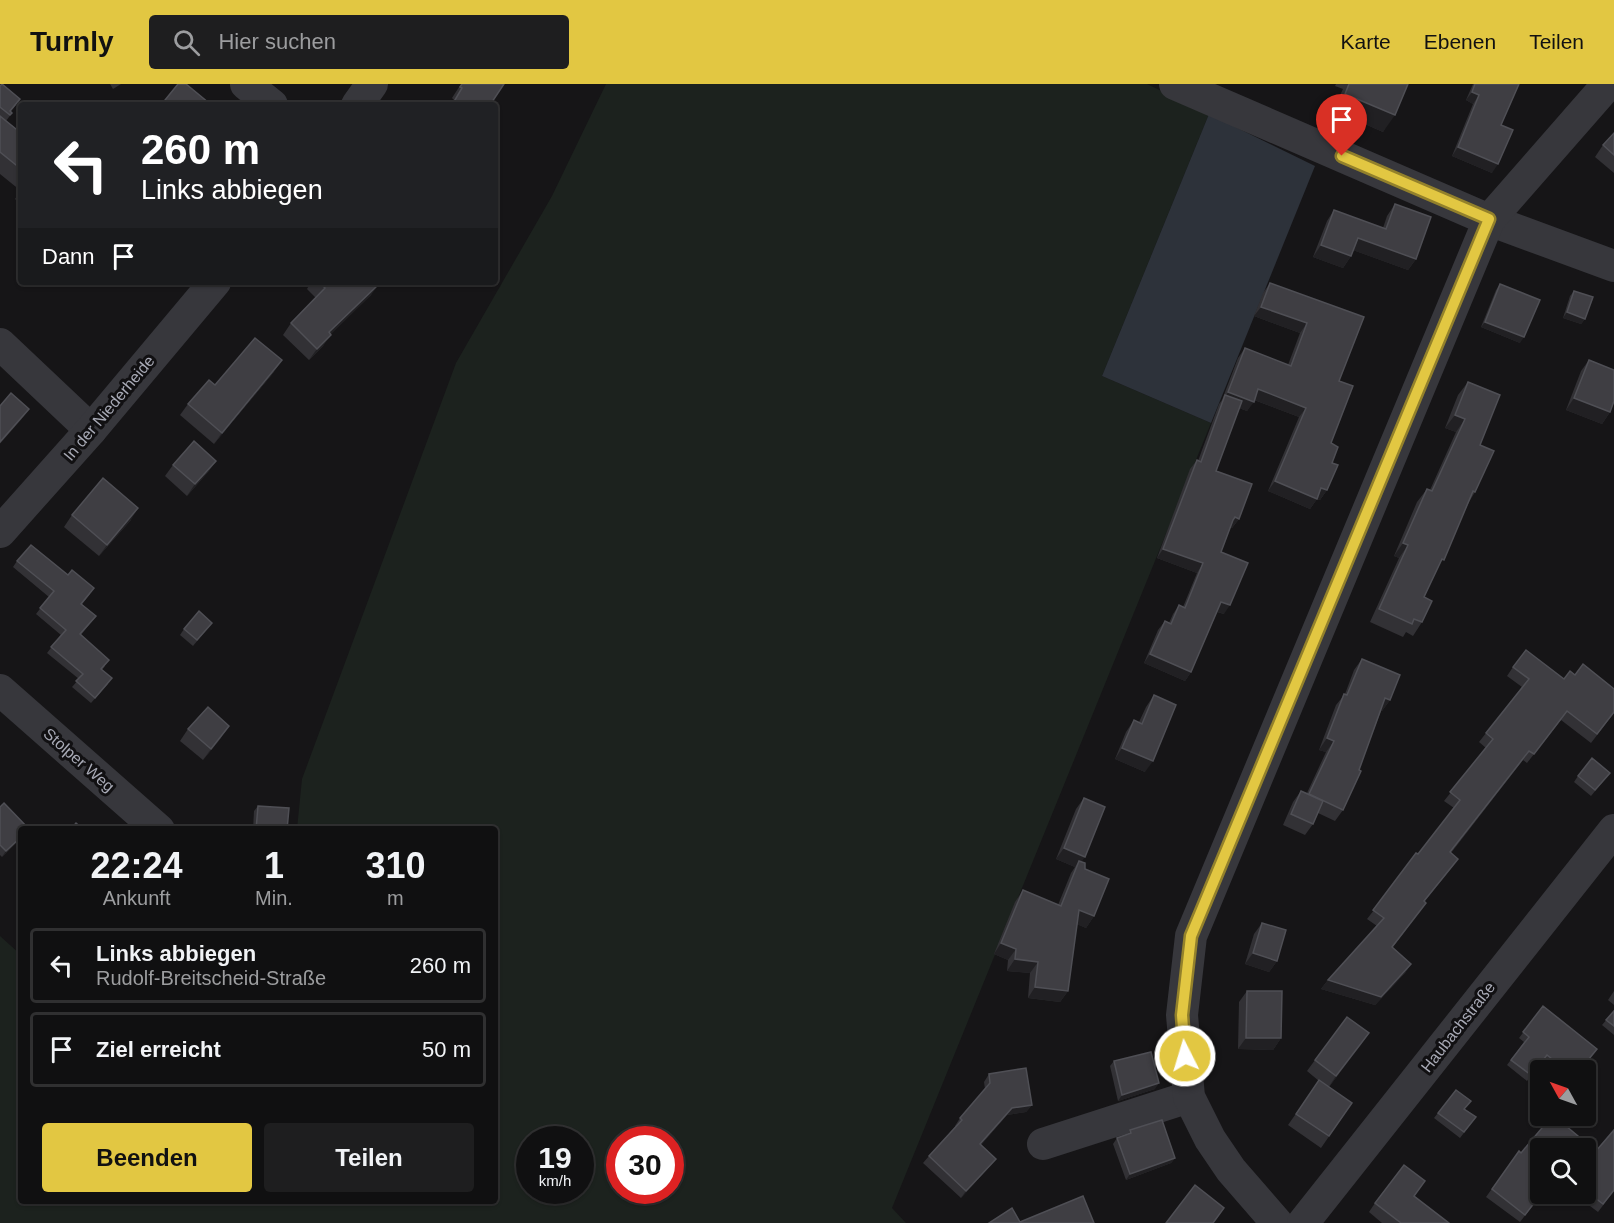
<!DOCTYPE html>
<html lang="de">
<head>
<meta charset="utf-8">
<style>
  :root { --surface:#101011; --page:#1e1e1f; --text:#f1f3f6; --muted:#9c9d9f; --line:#303031; --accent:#e2c742 }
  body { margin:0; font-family:Arial,sans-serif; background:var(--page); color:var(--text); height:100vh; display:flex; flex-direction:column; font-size:22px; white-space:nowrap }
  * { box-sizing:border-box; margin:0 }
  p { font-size:20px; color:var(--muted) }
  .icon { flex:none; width:33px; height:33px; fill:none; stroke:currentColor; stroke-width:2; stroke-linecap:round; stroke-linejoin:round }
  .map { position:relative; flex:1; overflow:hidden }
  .details { position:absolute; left:18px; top:742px; width:480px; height:378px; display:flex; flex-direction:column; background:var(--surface); border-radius:6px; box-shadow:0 2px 4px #0004,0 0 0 2px var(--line) }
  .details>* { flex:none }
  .guide { position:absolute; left:18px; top:18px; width:480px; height:183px; border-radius:6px; box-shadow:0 2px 4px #0004,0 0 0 2px var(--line); background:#202124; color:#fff; overflow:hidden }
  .needle { width:39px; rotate:310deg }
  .buttons { position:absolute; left:1530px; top:976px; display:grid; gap:12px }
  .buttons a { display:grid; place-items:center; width:66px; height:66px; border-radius:6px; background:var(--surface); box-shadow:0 2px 4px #0004,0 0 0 2px var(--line); font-size:30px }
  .speed { position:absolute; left:516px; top:1042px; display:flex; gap:12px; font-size:30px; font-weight:700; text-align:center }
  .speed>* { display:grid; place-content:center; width:78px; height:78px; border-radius:50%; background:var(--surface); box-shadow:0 2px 4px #0004,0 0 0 2px var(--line); line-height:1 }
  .speed small { font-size:15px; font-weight:400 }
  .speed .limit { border:9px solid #d22; background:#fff; color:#111 }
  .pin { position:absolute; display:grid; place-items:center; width:51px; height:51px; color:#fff; margin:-62px -26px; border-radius:50% 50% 50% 0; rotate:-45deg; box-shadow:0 0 6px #0007 }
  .pin .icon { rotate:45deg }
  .me { position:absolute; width:66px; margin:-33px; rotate:355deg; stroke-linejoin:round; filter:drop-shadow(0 0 4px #0008) }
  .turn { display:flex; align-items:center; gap:21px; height:126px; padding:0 24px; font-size:27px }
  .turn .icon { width:78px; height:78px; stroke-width:2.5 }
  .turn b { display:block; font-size:42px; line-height:51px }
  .then { display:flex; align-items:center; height:57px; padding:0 24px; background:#0003; gap:12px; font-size:22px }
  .eta { display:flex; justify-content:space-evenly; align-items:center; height:102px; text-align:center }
  .eta b { font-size:36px; font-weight:700; line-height:42px }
  .action { display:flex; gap:12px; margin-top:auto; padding:12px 24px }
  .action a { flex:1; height:69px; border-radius:6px; background:var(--accent); color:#111; font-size:24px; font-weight:700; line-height:69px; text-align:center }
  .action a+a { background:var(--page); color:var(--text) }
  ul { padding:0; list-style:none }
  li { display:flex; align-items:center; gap:18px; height:75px; margin:0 12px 9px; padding:0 12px; border:3px solid var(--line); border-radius:6px }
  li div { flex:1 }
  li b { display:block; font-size:22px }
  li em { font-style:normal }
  header { display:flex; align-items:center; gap:36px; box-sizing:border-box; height:84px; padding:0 30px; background:var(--accent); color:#111 }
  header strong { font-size:28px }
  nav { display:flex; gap:33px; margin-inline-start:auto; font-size:21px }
  .search { width:420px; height:54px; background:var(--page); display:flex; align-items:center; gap:15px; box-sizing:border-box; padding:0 21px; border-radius:6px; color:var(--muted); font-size:22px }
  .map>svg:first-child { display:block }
</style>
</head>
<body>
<header>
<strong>Turnly</strong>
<div class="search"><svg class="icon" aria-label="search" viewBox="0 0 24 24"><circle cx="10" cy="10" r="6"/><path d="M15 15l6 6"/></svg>Hier suchen</div>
<nav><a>Karte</a><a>Ebenen</a><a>Teilen</a></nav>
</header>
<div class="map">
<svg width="1614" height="1139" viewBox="0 0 1614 1139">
  <rect width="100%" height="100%" fill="#161517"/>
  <path fill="#1c221e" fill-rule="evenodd" d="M 606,0 L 1147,0 L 1209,30 L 1102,292 L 1211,339 L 892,1124 L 906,1139 L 0,1139 L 0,852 L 21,871 L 21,1118 L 495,1118 L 495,746 L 297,745 L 302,695 L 456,279 L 552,112 ZM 530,1056 L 580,1056 L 580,1107 L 530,1107 ZM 620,1056 L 670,1056 L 670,1107 L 620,1107 Z"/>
  <polygon fill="#2d323a" points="1209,30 1315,82 1211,339 1102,292"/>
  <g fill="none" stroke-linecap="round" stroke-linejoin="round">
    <g stroke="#37373c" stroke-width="32">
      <polyline points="246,0 272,21"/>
      <polyline points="1175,0 1489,136 1614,182"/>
      <polyline points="357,21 372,0"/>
      <polyline points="0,260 91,346"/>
      <polyline points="0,448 91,346 215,198"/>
      <polyline points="0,606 159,746"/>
      <polyline points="1043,1060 1189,1013"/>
      <polyline points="1277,1139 1231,1086 1210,1055 1189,1013 1182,931 1191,852 1489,136 1608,0"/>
      <polyline points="1303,1139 1614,746"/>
    </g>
  </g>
  <g fill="#323135">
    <polygon points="110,0 121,0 113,5"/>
    <polygon points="461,0 490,21 451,21 454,16 452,14"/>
    <polygon points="1336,0 1408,0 1383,48 1333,26 1343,5 1335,2"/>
    <polygon points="1473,0 1519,0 1501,41 1492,89 1452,72 1473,20 1466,16"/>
    <polygon points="0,2 16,21 11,27 12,29 6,37 21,49 21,107 0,90"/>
    <polygon points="1614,49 1614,89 1595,73 1603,61"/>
    <polygon points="21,107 21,120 15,115"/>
    <polygon points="1395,120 1416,175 1408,186 1353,166 1351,172 1343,184 1313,173 1327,137 1334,126 1383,144 1387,132"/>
    <polygon points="311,198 377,198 371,211 330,250 323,262 309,276 283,251 291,239 316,214 307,205"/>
    <polygon points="1270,199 1364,233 1339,297 1331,359 1332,379 1327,406 1320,416 1317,415 1310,425 1268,407 1299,333 1254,316 1247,327 1239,324 1216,387 1239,435 1232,444 1230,443 1221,468 1224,530 1217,528 1191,588 1185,597 1144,579 1158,546 1165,537 1169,539 1173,530 1179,521 1183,523 1197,489 1157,474 1190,385 1197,376 1198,377 1219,320 1222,316 1238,274 1245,264 1288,281 1300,249 1254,232 1263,209"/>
    <polygon points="1500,200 1520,259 1481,243 1496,206"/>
    <polygon points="1574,207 1585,235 1581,240 1563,234 1570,212"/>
    <polygon points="1589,276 1610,328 1602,340 1566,326 1581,287"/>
    <polygon points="274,288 214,360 180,331 188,320 215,301"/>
    <polygon points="1468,298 1480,361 1475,408 1469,418 1424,513 1422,538 1413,552 1406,548 1403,553 1370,538 1399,474 1394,472 1417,418 1427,405 1430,406 1456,348 1445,344 1458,311"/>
    <polygon points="216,377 208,388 187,412 165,392 173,381"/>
    <polygon points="72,431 131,436 99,472 64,443"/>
    <polygon points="17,477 90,510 82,520 96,532 81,551 105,582 102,586 108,600 91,619 72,603 79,595 47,569 61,551 36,530 49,513 13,483"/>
    <polygon points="212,539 193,562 180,551 184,545"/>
    <polygon points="1362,575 1390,616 1382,627 1381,627 1343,726 1335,737 1318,729 1313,740 1305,751 1283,741 1293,718 1301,707 1307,709 1326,668 1319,666 1336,621 1345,610 1354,586"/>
    <polygon points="1513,583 1564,595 1614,629 1591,659 1561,636 1527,679 1523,676 1451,769 1458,775 1424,817 1426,819 1392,864 1411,880 1405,889 1375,921 1321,905 1328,896 1377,842 1367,835 1454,724 1444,717 1486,664 1479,658 1522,603 1507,592"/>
    <polygon points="1154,611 1145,688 1115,675 1126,648 1134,636 1139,638 1146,623"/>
    <polygon points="188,645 221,654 203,676 180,657"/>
    <polygon points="1578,692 1606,694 1591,712 1574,698"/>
    <polygon points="1084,714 1081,778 1085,785 1094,832 1086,844 1077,840 1068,907 1060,918 1028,914 1030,889 1007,887 1008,876 994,870 1015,818 1023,806 1058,821 1071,789 1075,783 1056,775 1076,725"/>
    <polygon points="258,722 287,746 253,746 254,727"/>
    <polygon points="0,723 21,746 21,754 2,773 0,771"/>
    <polygon points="1262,839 1277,877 1269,888 1245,880 1254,850"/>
    <polygon points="1247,907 1281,954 1273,966 1238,965 1239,918"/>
    <polygon points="1614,907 1614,921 1608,916"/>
    <polygon points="1543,922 1597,965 1580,987 1571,987 1569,986 1569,987 1555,987 1543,977 1527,997 1507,981 1524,958 1519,954"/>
    <polygon points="1614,927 1614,951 1602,941"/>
    <polygon points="1369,949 1329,1003 1352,1019 1321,1064 1288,1041 1319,997 1307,987 1315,976"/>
    <polygon points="1114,977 1155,1005 1118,1017 1110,982"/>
    <polygon points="989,990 1032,1021 1026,1028 1007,1031 981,1061 990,1082 961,1114 923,1079 929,1072 956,1042 955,1042 960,1034 985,1005 984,998"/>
    <polygon points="1456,1006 1465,1025 1476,1033 1460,1054 1434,1034"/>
    <polygon points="1552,1032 1554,1032 1596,1067 1614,1046 1614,1107 1598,1128 1574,1110 1586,1110 1586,1065 1540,1065 1540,1110 1542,1110 1520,1138 1486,1113 1519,1067 1521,1069"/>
    <polygon points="1130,1046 1175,1074 1171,1079 1126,1096 1113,1060 1117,1054 1128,1050"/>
    <polygon points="1414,1112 1449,1139 1382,1139 1369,1128 1375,1119"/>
  </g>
  <g fill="#212023">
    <polygon points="1472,8 1479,11 1473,20 1466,16"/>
    <polygon points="1345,10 1395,31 1383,48 1333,26"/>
    <polygon points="1458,63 1498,80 1492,89 1452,72"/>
    <polygon points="1358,154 1416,175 1408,186 1350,165"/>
    <polygon points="1321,161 1351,172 1343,184 1313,173"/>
    <polygon points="107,198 152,198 149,203 106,200"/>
    <polygon points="379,200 371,211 321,260 329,248"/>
    <polygon points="1261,223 1307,239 1300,249 1254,232"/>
    <polygon points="1567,228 1585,235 1581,240 1563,234"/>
    <polygon points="1485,238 1524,253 1520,259 1481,243"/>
    <polygon points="331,251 323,262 309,276 317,265"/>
    <polygon points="282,276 274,288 214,360 222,349"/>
    <polygon points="1258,305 1306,324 1299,333 1252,315"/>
    <polygon points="1228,308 1254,318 1247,327 1223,318"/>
    <polygon points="1574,314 1610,328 1602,340 1566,326"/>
    <polygon points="29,325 21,336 0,360 0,358"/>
    <polygon points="1455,331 1465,335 1456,348 1445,344"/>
    <polygon points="216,377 208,388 187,412 195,400"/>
    <polygon points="1275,397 1317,415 1310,425 1268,407"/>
    <polygon points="1321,404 1327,406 1320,416 1314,414"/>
    <polygon points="138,424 131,436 99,472 107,461"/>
    <polygon points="1235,433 1239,435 1232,444 1228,442"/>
    <polygon points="1403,459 1408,461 1399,474 1394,472"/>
    <polygon points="1163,465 1203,479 1197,489 1157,474"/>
    <polygon points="1221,518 1230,521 1224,530 1215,527"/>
    <polygon points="1150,570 1191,588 1185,597 1144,579"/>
    <polygon points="1385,614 1390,616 1382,627 1377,626"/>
    <polygon points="229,642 221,654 203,676 211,665"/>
    <polygon points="1327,654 1334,657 1326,668 1319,666"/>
    <polygon points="1122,664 1153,677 1145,688 1115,675"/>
    <polygon points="1529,667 1523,676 1444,777 1450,768"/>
    <polygon points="21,753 21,754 2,773 6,767"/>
    <polygon points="1064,764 1085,773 1077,784 1079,777 1075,783 1056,775"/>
    <polygon points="1458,775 1452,783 1418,826 1424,817"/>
    <polygon points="1079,826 1094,832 1086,844 1071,838"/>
    <polygon points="1001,859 1016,865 1008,876 994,870"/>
    <polygon points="1253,869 1277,877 1269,888 1245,880"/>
    <polygon points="1015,875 1038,878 1030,889 1007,887"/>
    <polygon points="1411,880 1405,889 1375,921 1321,905 1328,896"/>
    <polygon points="1035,903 1068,907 1060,918 1028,914"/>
    <polygon points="1369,949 1361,961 1328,1004 1336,992"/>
    <polygon points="1246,954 1281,954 1273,966 1238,965"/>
    <polygon points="1159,999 1155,1005 1118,1017 1122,1011"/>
    <polygon points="1032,1021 1026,1028 1007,1031 975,1068 980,1060 1012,1024"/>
    <polygon points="1175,1074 1171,1079 1126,1096 1130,1090"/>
    <polygon points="996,1075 990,1082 961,1114 966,1107"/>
  </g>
  <g fill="#3f3e43" stroke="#4f4f55" stroke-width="1.5">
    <polygon points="2,0 20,15 10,27 12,29 10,31 0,23 0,2"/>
    <polygon points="178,0 186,0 209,19 207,21 161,21"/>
    <polygon points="462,0 504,0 490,21 452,21 462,4 460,3"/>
    <polygon points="1349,0 1408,0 1395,31 1345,10"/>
    <polygon points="1475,0 1519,0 1501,41 1513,46 1498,80 1458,63 1479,11 1472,8"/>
    <polygon points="0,32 21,49 21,85 0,68"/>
    <polygon points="1614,49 1614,71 1603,61"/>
    <polygon points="1395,120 1431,133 1416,175 1358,154 1351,172 1321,161 1334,126 1386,145"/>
    <polygon points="319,198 377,198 379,200 329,248 331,251 317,265 291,239 325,204"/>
    <polygon points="1270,199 1364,233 1339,297 1353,302 1331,359 1338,363 1332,379 1338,381 1327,406 1321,404 1317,415 1275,397 1306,324 1258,305 1254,318 1228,308 1245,264 1291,282 1307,239 1261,223"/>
    <polygon points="1500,200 1540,216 1524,253 1485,238"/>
    <polygon points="1574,207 1593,213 1585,235 1567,228"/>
    <polygon points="255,254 282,276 222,349 188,320 209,296 215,301"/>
    <polygon points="1589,276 1614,286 1614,317 1610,328 1574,314"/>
    <polygon points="1468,298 1500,311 1480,361 1494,367 1475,408 1473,407 1444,476 1442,475 1424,513 1432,517 1422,538 1414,535 1412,540 1379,525 1408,461 1403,459 1427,405 1432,407 1465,335 1455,331"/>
    <polygon points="11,309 29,325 0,358 0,322"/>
    <polygon points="1225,311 1242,317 1216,387 1252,400 1239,435 1235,433 1233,436 1221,468 1248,479 1230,521 1221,518 1191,588 1150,570 1165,537 1171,540 1179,521 1185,524 1203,479 1163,465 1197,376 1201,378"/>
    <polygon points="194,357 216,377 195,400 173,381"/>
    <polygon points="103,394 138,424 107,461 72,431"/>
    <polygon points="31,461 68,491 72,486 94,504 81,520 96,532 80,550 109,576 101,585 112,594 95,614 76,597 83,590 51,563 66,546 40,524 54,507 17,477"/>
    <polygon points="199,527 212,539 197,556 184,545"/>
    <polygon points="1526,566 1564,595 1570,587 1575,591 1583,580 1614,605 1614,628 1597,650 1567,627 1534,670 1529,667 1450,768 1458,775 1424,817 1426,819 1392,863 1411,880 1381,913 1328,896 1384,834 1373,826 1416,769 1418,770 1460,716 1450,708 1493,655 1486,649 1529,595 1513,583"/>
    <polygon points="1362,575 1400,591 1390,616 1385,614 1359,686 1361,687 1343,726 1309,710 1334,657 1327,654 1344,610 1347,611"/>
    <polygon points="1154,611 1176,621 1153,677 1122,664 1134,636 1142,640"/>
    <polygon points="208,623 229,642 211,665 188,645"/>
    <polygon points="1592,674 1610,689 1595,706 1578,692"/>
    <polygon points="1301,707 1323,717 1313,740 1291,730"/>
    <polygon points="1084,714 1105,723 1085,773 1064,764"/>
    <polygon points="4,719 29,745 28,746 21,746 21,753 6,767 0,761 0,723"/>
    <polygon points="258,722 289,724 287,746 256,746"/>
    <polygon points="76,739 84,746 70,746"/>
    <polygon points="1079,777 1085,779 1085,785 1109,795 1094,832 1079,826 1068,907 1035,903 1038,878 1015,875 1016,865 1001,859 1023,806 1061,822"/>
    <polygon points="1262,839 1286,846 1277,877 1253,869"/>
    <polygon points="1247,907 1282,907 1281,954 1246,954"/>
    <polygon points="1543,922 1597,965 1580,986 1573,980 1568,987 1567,987 1547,971 1531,991 1511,976 1529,953 1523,948"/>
    <polygon points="1614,927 1614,942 1606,936"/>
    <polygon points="1347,933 1369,949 1336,992 1315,976"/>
    <polygon points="1151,968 1159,999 1122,1011 1114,977"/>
    <polygon points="1026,984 1032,1021 1012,1024 980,1060 996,1075 966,1107 929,1072 962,1036 960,1034 990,999 989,990"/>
    <polygon points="1319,996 1352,1019 1329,1052 1296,1030"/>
    <polygon points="1456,1006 1471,1017 1464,1025 1476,1033 1464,1048 1438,1029"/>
    <polygon points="1552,1032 1554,1032 1596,1067 1614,1046 1614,1106 1603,1120 1586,1107 1586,1065 1540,1065 1540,1110 1541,1110 1525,1131 1492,1105 1519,1067 1521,1069"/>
    <polygon points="1162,1036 1175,1074 1130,1090 1117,1054 1131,1049 1130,1046"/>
    <polygon points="1404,1081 1425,1097 1414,1112 1449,1139 1401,1139 1375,1119"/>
    <polygon points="1195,1101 1224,1124 1213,1139 1166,1139"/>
    <polygon points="1083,1112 1094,1139 989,1139 1012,1124 1020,1138"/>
  </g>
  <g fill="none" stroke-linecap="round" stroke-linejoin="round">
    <defs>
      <polyline id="route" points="1185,972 1182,931 1191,852 1489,135 1342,72"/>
    </defs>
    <use href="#route" stroke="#93812b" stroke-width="15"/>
    <use href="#route" stroke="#e2c742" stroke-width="10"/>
  </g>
  <g text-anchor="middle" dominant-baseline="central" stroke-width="6" stroke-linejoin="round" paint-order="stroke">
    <g font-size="16" fill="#a8aab6" stroke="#111012">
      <text transform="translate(109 324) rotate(-50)">In der Niederheide</text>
      <text transform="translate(79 676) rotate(41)">Stolper Weg</text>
      <text transform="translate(1458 943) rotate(-52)">Haubachstraße</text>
    </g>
  </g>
</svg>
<div class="buttons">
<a><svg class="needle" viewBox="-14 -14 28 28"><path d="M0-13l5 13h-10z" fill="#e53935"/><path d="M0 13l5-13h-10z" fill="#9c9d9f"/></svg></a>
<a><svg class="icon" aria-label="search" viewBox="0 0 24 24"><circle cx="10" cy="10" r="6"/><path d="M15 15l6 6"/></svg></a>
</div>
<div class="speed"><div>19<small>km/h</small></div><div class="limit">30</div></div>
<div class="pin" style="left:1342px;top:72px;background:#d93025"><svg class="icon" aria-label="arrive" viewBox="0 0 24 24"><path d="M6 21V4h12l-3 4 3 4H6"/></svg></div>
<svg class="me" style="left:1185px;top:972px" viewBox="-20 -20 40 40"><circle r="17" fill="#e2c742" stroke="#fff" stroke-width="3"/><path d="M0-11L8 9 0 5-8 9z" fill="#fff"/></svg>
<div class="guide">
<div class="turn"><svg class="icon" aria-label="left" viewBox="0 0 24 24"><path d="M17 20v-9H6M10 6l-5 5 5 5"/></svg><div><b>260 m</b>Links abbiegen</div></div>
<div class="then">Dann<svg class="icon" aria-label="arrive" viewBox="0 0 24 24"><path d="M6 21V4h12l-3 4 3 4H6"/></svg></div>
</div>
<section class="details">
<div class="eta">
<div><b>22:24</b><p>Ankunft</p></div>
<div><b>1</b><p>Min.</p></div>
<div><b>310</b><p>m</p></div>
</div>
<ul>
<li><svg class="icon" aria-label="left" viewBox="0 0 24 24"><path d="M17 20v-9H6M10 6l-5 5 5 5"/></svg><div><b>Links abbiegen</b><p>Rudolf-Breitscheid-Straße</p></div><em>260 m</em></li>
<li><svg class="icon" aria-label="arrive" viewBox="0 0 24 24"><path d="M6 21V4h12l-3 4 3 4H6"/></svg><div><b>Ziel erreicht</b></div><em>50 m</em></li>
</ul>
<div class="action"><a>Beenden</a><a>Teilen</a></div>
</section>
</div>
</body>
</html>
